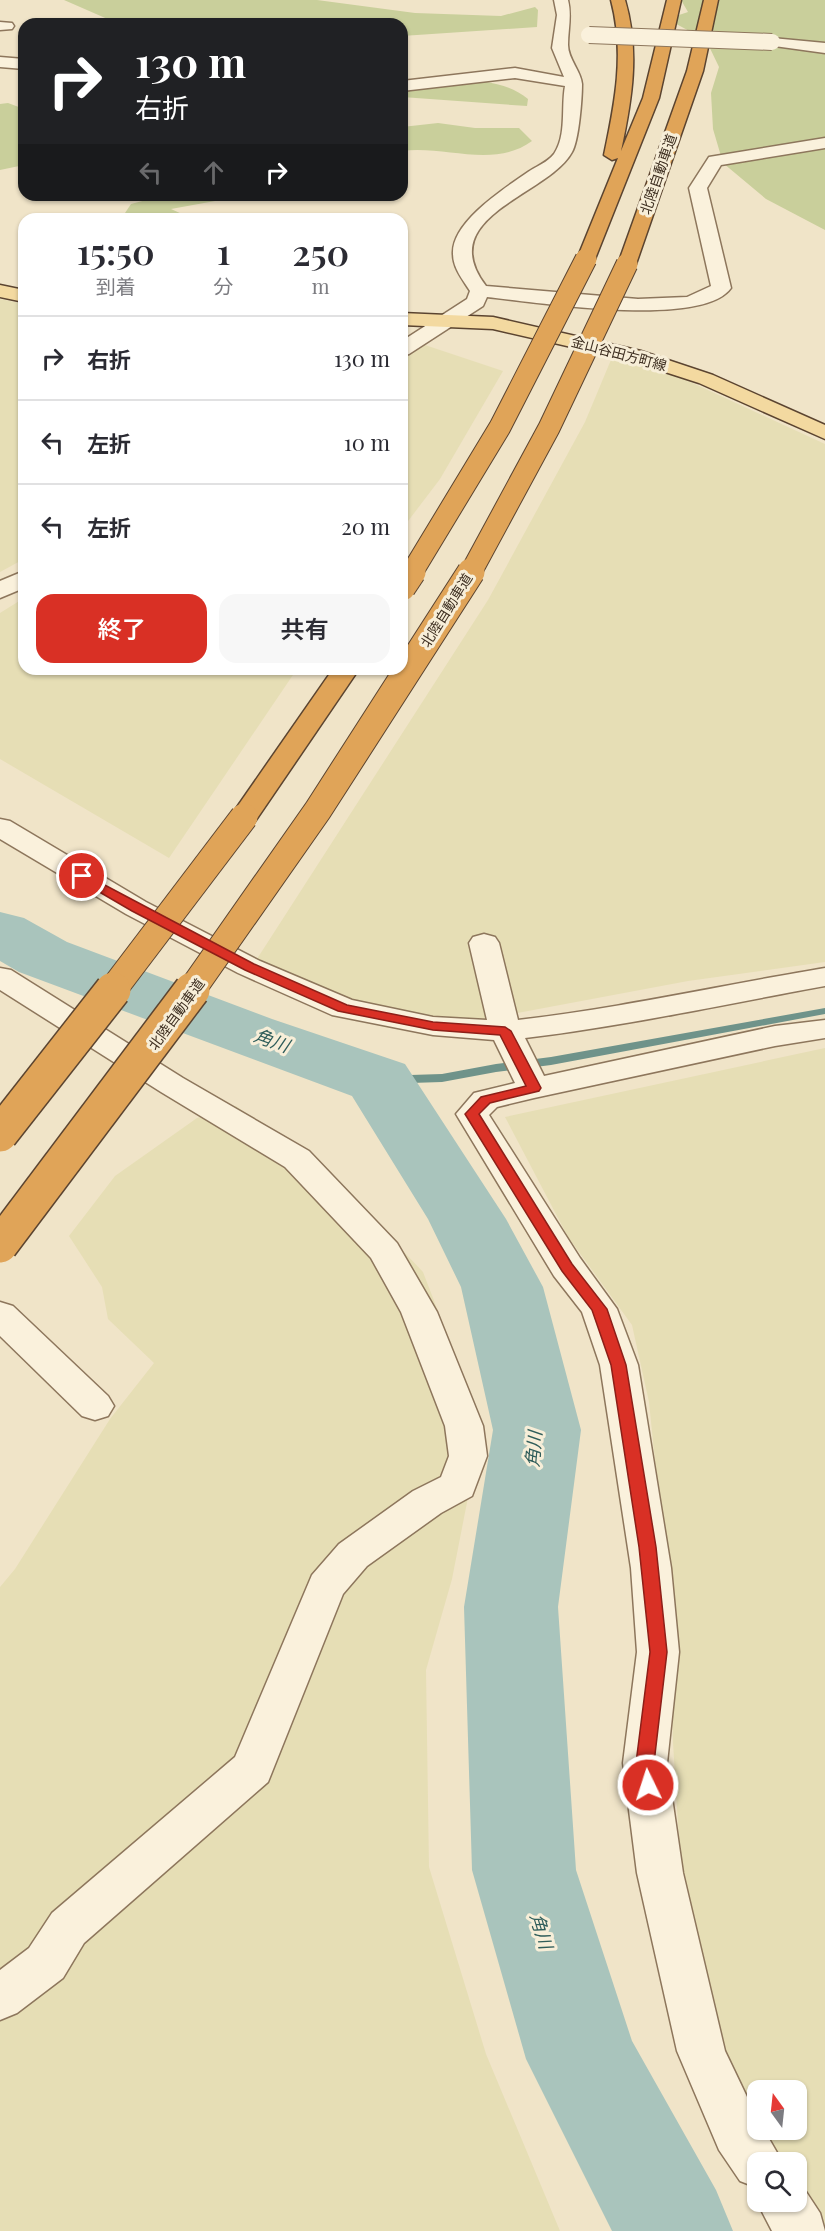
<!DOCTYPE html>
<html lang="ja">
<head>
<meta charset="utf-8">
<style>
  :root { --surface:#fff; --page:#f7f7f7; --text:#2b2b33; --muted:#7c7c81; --line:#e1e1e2; --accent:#d93025 }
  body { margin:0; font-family:"Playfair Display","Noto Sans JP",serif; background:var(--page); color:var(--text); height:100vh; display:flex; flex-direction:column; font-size:22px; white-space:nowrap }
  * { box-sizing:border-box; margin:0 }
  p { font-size:20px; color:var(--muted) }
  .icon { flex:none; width:33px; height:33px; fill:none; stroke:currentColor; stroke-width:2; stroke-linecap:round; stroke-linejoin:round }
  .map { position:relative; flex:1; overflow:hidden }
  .details { position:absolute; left:18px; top:213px; width:390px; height:462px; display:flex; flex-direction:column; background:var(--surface); border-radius:18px; box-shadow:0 2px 4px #0004 }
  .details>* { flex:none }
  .guide { position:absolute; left:18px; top:18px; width:390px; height:183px; border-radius:18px; box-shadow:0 2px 4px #0004; background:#202124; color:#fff; overflow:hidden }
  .needle { width:39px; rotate:345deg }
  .tools { position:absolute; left:747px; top:2080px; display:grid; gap:12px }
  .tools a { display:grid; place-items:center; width:60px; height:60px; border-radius:12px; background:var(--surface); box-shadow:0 2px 4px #0004; font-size:30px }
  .pin { position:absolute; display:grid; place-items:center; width:51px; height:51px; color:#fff; margin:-26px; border:3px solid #fff; border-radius:50%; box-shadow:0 2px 6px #0007 }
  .me { position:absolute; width:66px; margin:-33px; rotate:356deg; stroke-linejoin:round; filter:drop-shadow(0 0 4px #0008) }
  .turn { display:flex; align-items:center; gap:21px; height:126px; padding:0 18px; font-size:27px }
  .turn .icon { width:78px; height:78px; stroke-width:2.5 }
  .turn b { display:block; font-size:42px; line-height:51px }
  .lanes { display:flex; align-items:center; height:57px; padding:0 18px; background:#0003; justify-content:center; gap:30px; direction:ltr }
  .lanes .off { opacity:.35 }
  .eta { display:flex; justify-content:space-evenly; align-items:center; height:102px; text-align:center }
  .eta b { font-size:36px; font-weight:600; line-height:42px }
  .cta { display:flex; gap:12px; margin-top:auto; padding:12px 18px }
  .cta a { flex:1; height:69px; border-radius:18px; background:var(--accent); color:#fff; font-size:24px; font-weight:600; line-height:69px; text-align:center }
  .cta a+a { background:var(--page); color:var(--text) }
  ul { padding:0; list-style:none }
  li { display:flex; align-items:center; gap:18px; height:84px; padding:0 18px; border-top:2px solid var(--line) }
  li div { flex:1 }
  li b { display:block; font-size:22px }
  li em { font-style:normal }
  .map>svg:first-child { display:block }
</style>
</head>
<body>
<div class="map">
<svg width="825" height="2231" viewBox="0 0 825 2231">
  <rect width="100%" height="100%" fill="#f0e4c8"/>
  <g fill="#e6deb5">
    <polygon points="0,299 24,304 24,559 0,572"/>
    <polygon points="425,345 503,371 440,479 402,529 402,359"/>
    <polygon points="613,355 686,380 825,444 825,962 688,981 474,1021 416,1015 349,999 255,962 488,600 585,422"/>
    <polygon points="24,598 24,669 297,669 169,858 0,759 0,613"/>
    <polygon points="825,1048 825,2231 797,2187 796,2163 782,2163 763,2130 796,2130 796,2091 758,2091 757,2118 715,2027 681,1873 673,1742 668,1588 649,1402 632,1325 568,1237 505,1117"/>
    <polygon points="236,1106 332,1176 423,1272 482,1426 452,1579 426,1670 429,1867 486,2054 560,2231 0,2231 0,1587 15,1569 110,1419 154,1363 108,1319 102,1287 69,1236 115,1176 197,1118"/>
  </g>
  <g fill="#c9cf9b">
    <polygon points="64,0 317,0 415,13 501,16 535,7 538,10 537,27 402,36 402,24 119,24"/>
    <polygon points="681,0 825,0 825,230 766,199 723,163 713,129 711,93 719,67 706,40 667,19 688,12"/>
    <path d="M 402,81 C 441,82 496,72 528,99 L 527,106 L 402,97 Z"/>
    <polygon points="8,103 24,109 24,165 0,170 0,104"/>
    <path d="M 438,123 L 475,128 L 519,128 L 532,141 C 494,169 444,145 402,151 L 402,127 Z"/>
    <polygon points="165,195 248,195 171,209 193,219 121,219 131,204"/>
  </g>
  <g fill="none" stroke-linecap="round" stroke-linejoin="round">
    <polygon fill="#6f938a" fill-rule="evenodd" points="825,1008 825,1014 551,1065 496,1072 442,1082 379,1084 373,1080 379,1076 442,1074 496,1064 551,1057"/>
    <polygon fill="#a9c4bc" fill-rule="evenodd" points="0,912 24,918 67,942 272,1019 405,1064 506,1219 543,1287 581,1430 558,1607 576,1870 632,2041 716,2190 733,2231 612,2231 526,2059 472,1870 464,1607 493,1430 461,1287 428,1219 352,1096 19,972 0,961"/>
    <defs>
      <g id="street">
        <path d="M 554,0 L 568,0 C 572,16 568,29 568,45 C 568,59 581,71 582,84 C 582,98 579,140 572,152 C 549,195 432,216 486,286 L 638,299 L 687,297 L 711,286 L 689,188 L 709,157 L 825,138 L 825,148 L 721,165 L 707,188 L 731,288 C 702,329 535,302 487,297 L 483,306 L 409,354 L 402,356 L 402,341 L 467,299 L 470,291 C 463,280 453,268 453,254 C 451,222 505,188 528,172 C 537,166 548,162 554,154 C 567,135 561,107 565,86 L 515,78 L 402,91 L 402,81 L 515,68 L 564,77 L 552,48 L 557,15 Z"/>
        <polygon points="0,22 12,23 14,26 12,29 0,30"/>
        <polygon points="772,38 825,43 825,53 767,45 765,42 767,39"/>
        <polygon points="0,57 24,59 24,69 0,67"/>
        <polygon points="24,571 24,588 0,598 0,581"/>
        <path d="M 0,819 L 10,821 L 146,902 L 260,961 L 352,1000 L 433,1017 L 487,1020 L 469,943 L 473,937 L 484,934 L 495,937 L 499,943 L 518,1020 C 622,1008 722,985 825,968 L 825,986 C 725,1004 626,1026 525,1038 L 544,1076 L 775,1026 L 825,1020 L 825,1038 L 775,1046 L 534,1098 L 497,1107 L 489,1115 L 580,1258 L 617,1309 L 638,1365 L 671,1568 L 679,1652 L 667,1763 L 683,1873 L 725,2051 L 758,2120 L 758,2130 L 764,2130 L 783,2163 L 758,2163 L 758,2188 L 740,2181 L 719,2150 L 677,2051 L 637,1873 L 623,1763 L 637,1652 L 631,1568 L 600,1365 L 582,1312 L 554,1276 L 456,1114 L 474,1093 L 515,1083 L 494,1040 L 433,1035 L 332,1015 L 238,973 L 126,914 L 0,839 Z"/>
        <polygon points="0,968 11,970 183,1078 309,1151 397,1243 437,1312 483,1426 487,1456 472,1496 441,1513 367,1566 343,1594 268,1782 84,1943 63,1978 17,2013 0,2020 0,1970 29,1948 52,1913 235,1757 312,1575 339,1544 413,1491 441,1477 449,1456 445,1426 401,1312 371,1258 285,1167 161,1092 0,990"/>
        <polygon points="0,1302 13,1306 108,1396 114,1406 108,1416 95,1420 82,1416 0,1336"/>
        <polygon points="796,2182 801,2184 820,2213 825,2231 772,2231 757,2202 796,2202"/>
      </g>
      <g id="primary">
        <polygon points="0,285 24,290 24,302 0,297"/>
        <polygon points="402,313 493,317 641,351 713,375 825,425 825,439 699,383 628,360 493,329 402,325"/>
      </g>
      <g id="highway">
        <path d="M 611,0 L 625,0 C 640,51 632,99 621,151 L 643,98 L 667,0 L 681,0 L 659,98 L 595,259 L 586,265 L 577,259 L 618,158 L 612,160 L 604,155 C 615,103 625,53 611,0 Z"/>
        <polygon points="704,0 718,0 703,71 636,264 627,270 620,268 618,264 687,71"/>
        <polygon points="333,669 359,669 254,823 244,825 234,823 230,817"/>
      </g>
    </defs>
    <use href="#street" stroke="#8d765c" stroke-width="3"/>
    <use href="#primary" stroke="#5b4430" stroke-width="3"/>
    <use href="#highway" stroke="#5b4430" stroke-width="3"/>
    <use href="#street" fill="#faf1dc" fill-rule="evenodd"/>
    <use href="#primary" fill="#f3d9a0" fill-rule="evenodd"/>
    <use href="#highway" fill="#e0a458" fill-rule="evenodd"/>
    <defs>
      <polyline id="street-bridge" points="589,35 772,42"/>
      <g id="highway-bridge-far2">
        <polyline points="411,574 500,427 586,259"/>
        <polyline points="470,574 549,428 627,264"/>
      </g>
      <g id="highway-bridge-far1">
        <polyline points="402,587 412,572"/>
        <polyline points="112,991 244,817"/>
        <polyline points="191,991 318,810 471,572"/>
      </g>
      <g id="highway-bridge">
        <polyline points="0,1134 113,990"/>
        <polyline points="0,1245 192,990"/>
      </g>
    </defs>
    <use href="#street-bridge" stroke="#8d765c" stroke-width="18" stroke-linecap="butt"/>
    <use href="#highway-bridge-far2" stroke="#5b4430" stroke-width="23" stroke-linecap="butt"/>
    <use href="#highway-bridge-far1" stroke="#5b4430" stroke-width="29" stroke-linecap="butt"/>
    <use href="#highway-bridge" stroke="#5b4430" stroke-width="38" stroke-linecap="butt"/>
    <use href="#street-bridge" stroke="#faf1dc" stroke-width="16"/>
    <use href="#highway-bridge-far2" stroke="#e0a458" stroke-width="21"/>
    <use href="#highway-bridge-far1" stroke="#e0a458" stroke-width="27"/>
    <use href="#highway-bridge" stroke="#e0a458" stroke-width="35"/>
  </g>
  <polygon fill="#d93025" stroke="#8d1f18" stroke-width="1.5" points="82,873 254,964 347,1005 433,1022 505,1027 511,1031 541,1088 539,1091 490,1103 479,1114 572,1264 607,1309 626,1365 656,1547 667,1652 654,1763 657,1785 654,1791 648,1793 641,1791 636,1763 650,1652 639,1547 611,1365 592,1310 562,1271 465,1114 481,1097 526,1086 500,1035 433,1030 338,1011 245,970 132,911 77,879 76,876"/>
  <g text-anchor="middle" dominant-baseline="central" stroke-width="6" stroke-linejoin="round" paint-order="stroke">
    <g font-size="14" fill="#3d2e20" stroke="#f7eed8">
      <text transform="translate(658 174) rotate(-71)">北陸自動車道</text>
      <text transform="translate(619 353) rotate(15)">金山谷田方町線</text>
      <text transform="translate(446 610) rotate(-58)">北陸自動車道</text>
      <text transform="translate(176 1014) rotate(-54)">北陸自動車道</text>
    </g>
    <g font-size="18" font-style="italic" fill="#2f5d5a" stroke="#f7eed8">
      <text transform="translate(272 1040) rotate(20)">角川</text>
      <text transform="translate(533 1449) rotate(-85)">角川</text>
      <text transform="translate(542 1931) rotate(73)">角川</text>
    </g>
  </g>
</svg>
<div class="tools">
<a><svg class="needle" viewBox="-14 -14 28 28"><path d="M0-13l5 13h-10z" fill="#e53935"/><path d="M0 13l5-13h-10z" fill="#7c7c81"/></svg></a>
<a><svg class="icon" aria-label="search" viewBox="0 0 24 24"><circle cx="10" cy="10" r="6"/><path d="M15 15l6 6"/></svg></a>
</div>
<div class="pin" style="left:82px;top:876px;background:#d93025"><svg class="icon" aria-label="arrive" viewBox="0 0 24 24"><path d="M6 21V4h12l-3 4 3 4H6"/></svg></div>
<svg class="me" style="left:648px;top:1785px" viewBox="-20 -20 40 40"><circle r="17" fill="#d93025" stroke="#fff" stroke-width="3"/><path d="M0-11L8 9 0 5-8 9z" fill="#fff"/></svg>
<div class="guide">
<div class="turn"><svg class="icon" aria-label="right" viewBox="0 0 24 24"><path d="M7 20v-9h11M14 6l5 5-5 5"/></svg><div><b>130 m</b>右折</div></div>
<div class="lanes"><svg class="icon off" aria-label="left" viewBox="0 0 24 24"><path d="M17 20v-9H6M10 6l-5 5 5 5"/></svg><svg class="icon off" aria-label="ahead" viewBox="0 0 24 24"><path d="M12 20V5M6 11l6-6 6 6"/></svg><svg class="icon" aria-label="right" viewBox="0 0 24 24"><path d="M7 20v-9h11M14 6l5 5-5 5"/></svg></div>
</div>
<section class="details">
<div class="eta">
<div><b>15:50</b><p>到着</p></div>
<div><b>1</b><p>分</p></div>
<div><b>250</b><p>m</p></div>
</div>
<ul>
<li><svg class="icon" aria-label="right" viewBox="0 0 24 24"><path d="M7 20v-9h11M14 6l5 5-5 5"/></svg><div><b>右折</b></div><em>130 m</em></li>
<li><svg class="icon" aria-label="left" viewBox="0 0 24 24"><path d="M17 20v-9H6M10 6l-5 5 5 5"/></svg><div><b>左折</b></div><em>10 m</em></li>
<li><svg class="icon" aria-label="left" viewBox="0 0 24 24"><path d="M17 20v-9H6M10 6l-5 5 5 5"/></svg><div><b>左折</b></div><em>20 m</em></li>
</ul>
<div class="cta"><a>終了</a><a>共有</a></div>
</section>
</div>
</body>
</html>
